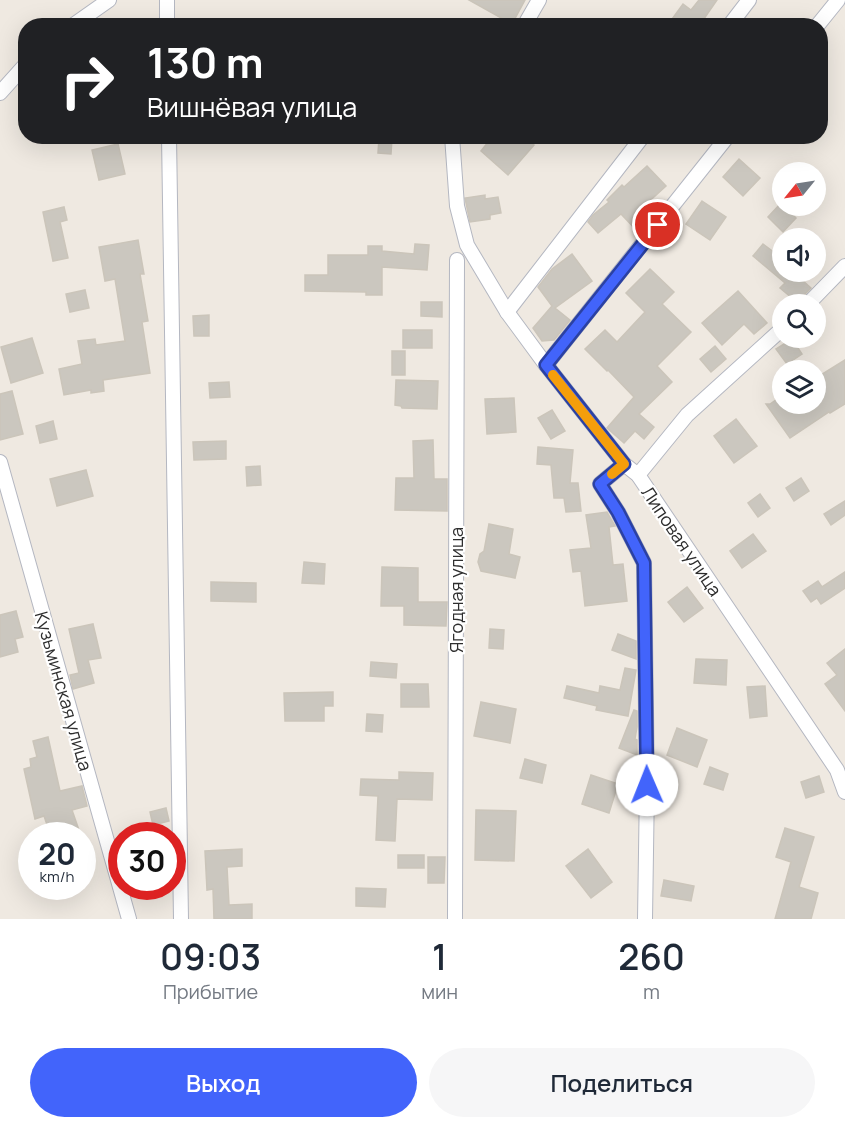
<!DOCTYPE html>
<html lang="ru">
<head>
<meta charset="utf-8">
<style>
  :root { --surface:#fff; --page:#f6f6f7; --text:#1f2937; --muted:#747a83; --accent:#4264fb }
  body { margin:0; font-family:Manrope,sans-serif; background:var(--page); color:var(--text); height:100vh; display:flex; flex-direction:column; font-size:22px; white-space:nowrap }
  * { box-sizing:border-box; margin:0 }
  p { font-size:20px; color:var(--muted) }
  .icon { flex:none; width:33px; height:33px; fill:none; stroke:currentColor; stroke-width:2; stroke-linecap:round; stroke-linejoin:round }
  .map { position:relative; height:919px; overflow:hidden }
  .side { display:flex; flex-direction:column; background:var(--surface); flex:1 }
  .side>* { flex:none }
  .hud { position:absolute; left:18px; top:18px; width:810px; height:126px; border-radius:24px; box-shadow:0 6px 24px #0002; background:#202124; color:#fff; overflow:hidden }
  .needle { width:39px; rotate:240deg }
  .buttons { position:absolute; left:772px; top:162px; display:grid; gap:12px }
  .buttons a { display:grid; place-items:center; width:54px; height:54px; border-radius:50%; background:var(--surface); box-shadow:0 6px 24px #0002; font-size:30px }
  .speed { position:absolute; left:18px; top:822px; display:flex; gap:12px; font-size:30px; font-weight:700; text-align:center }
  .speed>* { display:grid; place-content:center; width:78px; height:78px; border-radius:50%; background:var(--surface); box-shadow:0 6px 24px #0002; line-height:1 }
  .speed small { font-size:15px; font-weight:400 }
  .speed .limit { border:9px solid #d22; background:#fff; color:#111 }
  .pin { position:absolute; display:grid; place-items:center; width:51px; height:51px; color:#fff; margin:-26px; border:3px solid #fff; border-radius:50%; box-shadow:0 2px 6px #0007 }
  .me { position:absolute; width:66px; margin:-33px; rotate:359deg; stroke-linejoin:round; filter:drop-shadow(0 0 4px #0008) }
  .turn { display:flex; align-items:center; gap:21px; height:126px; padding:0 30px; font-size:27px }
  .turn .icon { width:78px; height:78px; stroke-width:2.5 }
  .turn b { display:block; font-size:42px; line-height:51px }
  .eta { display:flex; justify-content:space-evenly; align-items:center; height:102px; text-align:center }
  .eta b { font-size:36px; font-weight:600; line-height:42px }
  .primary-button { display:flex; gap:12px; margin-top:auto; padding:12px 30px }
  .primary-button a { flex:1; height:69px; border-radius:36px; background:var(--accent); color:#fff; font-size:24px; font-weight:600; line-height:69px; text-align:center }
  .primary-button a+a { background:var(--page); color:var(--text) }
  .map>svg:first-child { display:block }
</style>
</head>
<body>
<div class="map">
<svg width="845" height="919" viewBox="0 0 845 919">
  <rect width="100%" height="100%" fill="#efe9e1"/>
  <g fill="#cbc7bf" stroke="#cbc5ba" stroke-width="1.5">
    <polygon points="469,0 525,0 512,24"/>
    <polygon points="699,0 717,0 699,26 667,26 683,4 691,10"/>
    <polygon points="493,136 525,136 534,145 508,175 481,151"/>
    <polygon points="379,138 392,138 391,154 378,153"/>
    <polygon points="118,144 125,174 99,180 92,150"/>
    <polygon points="739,159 760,178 743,196 723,177"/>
    <polygon points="647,166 666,186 643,207 653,216 638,232 621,214 598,233 588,222 593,215 609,202 607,200 622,185 624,187"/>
    <polygon points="485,195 485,199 498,197 501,213 490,215 490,219 470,222 465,198"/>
    <polygon points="702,201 726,217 710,240 686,224"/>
    <polygon points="781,203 796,218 783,232 768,217"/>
    <polygon points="64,207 67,220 60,222 68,258 53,261 43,212"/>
    <polygon points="138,240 144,274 140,274 148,321 142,322 150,373 103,380 104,391 91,393 91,390 64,395 59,369 82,364 78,341 95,339 96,345 125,341 115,279 105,281 99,247"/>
    <polygon points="415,244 429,245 427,270 382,267 382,295 366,295 366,292 305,291 305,275 328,275 328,255 368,255 368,246 382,246 382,251 414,254"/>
    <polygon points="763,244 783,259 783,272 793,272 811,288 801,298 799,304 780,288 785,283 753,256"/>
    <polygon points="572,254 592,281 555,308 570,320 554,340 542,341 533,328 552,306 538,287 552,269"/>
    <polygon points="650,269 674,292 662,304 691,332 657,366 672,382 639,414 654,427 644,439 635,431 624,443 607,428 634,397 608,370 607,371 585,349 605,330 617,342 645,312 626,293"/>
    <polygon points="85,290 89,308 70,312 66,294"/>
    <polygon points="738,291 767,323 754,334 744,324 722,345 702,323"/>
    <polygon points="421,302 442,302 442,317 421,316"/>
    <polygon points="209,315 209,336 194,336 193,316"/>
    <rect x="403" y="330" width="29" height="18"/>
    <polygon points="32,338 43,373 11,383 1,347"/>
    <polygon points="792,339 802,354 787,364 776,349"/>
    <polygon points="715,346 726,359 711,372 700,359"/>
    <rect x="392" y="351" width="13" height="24"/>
    <polygon points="845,360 845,404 830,413 829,412 790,438 766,404 770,404 783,395 783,404 816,404 816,378"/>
    <polygon points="396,380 438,381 437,409 402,408 401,406 395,405"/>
    <polygon points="229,382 230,397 210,398 209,383"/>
    <polygon points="12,391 23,434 0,440 0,394"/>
    <polygon points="514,398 516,432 487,434 485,399"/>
    <polygon points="552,410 565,431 551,439 538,418"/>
    <polygon points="736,419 757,446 734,463 714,436"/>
    <polygon points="53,421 57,439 40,443 36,426"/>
    <polygon points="433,440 434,479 447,479 447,511 395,510 396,478 414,478 413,441"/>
    <polygon points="226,441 226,459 194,460 193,442"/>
    <polygon points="538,447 573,450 570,483 578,483 581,511 566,512 564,498 554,498 551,465 537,464"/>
    <polygon points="260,466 261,485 247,486 246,467"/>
    <polygon points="86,470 93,496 57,506 50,479"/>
    <polygon points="801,478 809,491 794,501 786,488"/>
    <polygon points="760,494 770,508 758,517 748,503"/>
    <polygon points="845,501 845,515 831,525 824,514"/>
    <polygon points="607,512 615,526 609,527 613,565 623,564 627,601 585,606 581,571 573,572 570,550 591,548 586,515"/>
    <polygon points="489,524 513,529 509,554 520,557 515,578 481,571 478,562 480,554 484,551"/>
    <polygon points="753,534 766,551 742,568 730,551"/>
    <polygon points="304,562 325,564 324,584 302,583"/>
    <polygon points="382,567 418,568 418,602 447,602 446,626 404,625 404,606 381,606"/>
    <polygon points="845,572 845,588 821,604 817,598 811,602 803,591 818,581 822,587"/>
    <polygon points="211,582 256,583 256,602 211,601"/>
    <polygon points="687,587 703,608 684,622 668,602"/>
    <polygon points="16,611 23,637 15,639 18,652 0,657 0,615"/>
    <polygon points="93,624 101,658 88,660 94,683 73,689 70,675 79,673 69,629"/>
    <polygon points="490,629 504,630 503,649 489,648"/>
    <polygon points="618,634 636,641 636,659 612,650"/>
    <polygon points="845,649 845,711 825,684 837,675 827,663"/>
    <polygon points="696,659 727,660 726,685 694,683"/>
    <polygon points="371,662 397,664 396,678 370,676"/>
    <polygon points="625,668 636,670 628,716 596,710 597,706 564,698 567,686 599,693 600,686 620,690"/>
    <polygon points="401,684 428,684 429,707 401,707"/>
    <polygon points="765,686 767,716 750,718 747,687"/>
    <polygon points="333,692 333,706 324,706 324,721 285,721 284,693"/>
    <polygon points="481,702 516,709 510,743 474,736"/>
    <polygon points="634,710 637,711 637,727 635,739 637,740 637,755 619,748"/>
    <polygon points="367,714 383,715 382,732 366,731"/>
    <polygon points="677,728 707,740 697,767 667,755"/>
    <polygon points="48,737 60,791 82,786 87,806 72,810 81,836 51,836 44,816 35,819 24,769 31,767 30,759 37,757 33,741"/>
    <polygon points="525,759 546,765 542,783 520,778"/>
    <polygon points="710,767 728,774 723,790 704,784"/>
    <polygon points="399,772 433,773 432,800 397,799 395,841 376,840 378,796 360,795 361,779 399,780"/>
    <polygon points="591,775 618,784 609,813 582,804"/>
    <polygon points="819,776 824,792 806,798 801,782"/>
    <polygon points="166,808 169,821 153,825 150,812"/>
    <polygon points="476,810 516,811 514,861 475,860"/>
    <polygon points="785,828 814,837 799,887 818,893 811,919 775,919 791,862 776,857"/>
    <polygon points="242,849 242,866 227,867 229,905 252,904 252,919 214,919 213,889 207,890 205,851"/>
    <polygon points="588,849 612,882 591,898 566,866"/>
    <rect x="398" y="855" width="26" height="13"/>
    <polygon points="428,857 445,857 444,883 428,883"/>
    <polygon points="664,880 694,886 691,901 661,896"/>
    <polygon points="356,888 386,889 385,907 356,906"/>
  </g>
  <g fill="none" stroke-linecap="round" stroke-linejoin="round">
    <defs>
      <g id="street">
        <polyline points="167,0 167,26"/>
        <polyline points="72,26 109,0"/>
        <polyline points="524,26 539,0"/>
        <polyline points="729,26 749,0"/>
        <polyline points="817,26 838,0"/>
        <polyline points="0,93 26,64"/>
        <polyline points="169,136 181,919"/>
        <polyline points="452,136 457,206 467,245 507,312 546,365 624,464 638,475 837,770 845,792"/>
        <polyline points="808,304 845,266"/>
        <polyline points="507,312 643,136"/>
        <polyline points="546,365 728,136"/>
        <polyline points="0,462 129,919"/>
        <polyline points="624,464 600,484 618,512 644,563 647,785 645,919"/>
        <polyline points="638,475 687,415 783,328"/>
        <polyline points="455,919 457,260"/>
      </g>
    </defs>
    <use href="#street" stroke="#b4b7c1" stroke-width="16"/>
    <use href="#street" stroke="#fff" stroke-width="14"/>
  </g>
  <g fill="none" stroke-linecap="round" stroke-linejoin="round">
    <defs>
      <polyline id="route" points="647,785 644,563 618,512 600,484 624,464 546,365 658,225"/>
    </defs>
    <use href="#route" stroke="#2b41a3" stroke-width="15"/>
    <use href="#route" stroke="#4264fb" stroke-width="10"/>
    <polyline stroke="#f59e0b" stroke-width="10" points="553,375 624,464 612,474"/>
  </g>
  <g text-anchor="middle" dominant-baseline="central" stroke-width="4.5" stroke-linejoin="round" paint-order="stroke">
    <g font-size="18" fill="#2e2e2e" stroke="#fff">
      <text transform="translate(682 541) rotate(56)">Липовая улица</text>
      <text transform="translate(456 590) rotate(-90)">Ягодная улица</text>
      <text transform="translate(64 691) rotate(74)">Кузьминская улица</text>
    </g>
  </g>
</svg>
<div class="buttons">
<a><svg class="needle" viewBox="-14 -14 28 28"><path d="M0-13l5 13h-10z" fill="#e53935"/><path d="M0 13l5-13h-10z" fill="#747a83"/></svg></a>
<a><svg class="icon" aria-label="sound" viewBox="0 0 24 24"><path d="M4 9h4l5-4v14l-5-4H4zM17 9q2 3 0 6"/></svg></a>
<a><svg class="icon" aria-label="search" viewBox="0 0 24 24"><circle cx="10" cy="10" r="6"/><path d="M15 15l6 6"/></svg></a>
<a><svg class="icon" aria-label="layers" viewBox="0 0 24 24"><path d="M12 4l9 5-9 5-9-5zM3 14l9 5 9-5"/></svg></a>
</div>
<div class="speed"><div>20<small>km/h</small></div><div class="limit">30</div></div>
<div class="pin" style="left:658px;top:225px;background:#d93025"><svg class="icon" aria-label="arrive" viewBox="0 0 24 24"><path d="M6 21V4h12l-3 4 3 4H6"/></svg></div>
<svg class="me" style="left:647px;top:785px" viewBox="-20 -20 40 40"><circle r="19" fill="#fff"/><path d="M0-13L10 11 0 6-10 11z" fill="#4264fb"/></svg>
<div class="hud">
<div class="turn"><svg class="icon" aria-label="right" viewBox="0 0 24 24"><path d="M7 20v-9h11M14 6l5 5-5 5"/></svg><div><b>130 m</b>Вишнёвая улица</div></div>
</div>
</div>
<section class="side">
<div class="eta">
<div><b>09:03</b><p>Прибытие</p></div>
<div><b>1</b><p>мин</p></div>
<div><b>260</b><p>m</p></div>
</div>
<div class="primary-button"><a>Выход</a><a>Поделиться</a></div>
</section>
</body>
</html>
